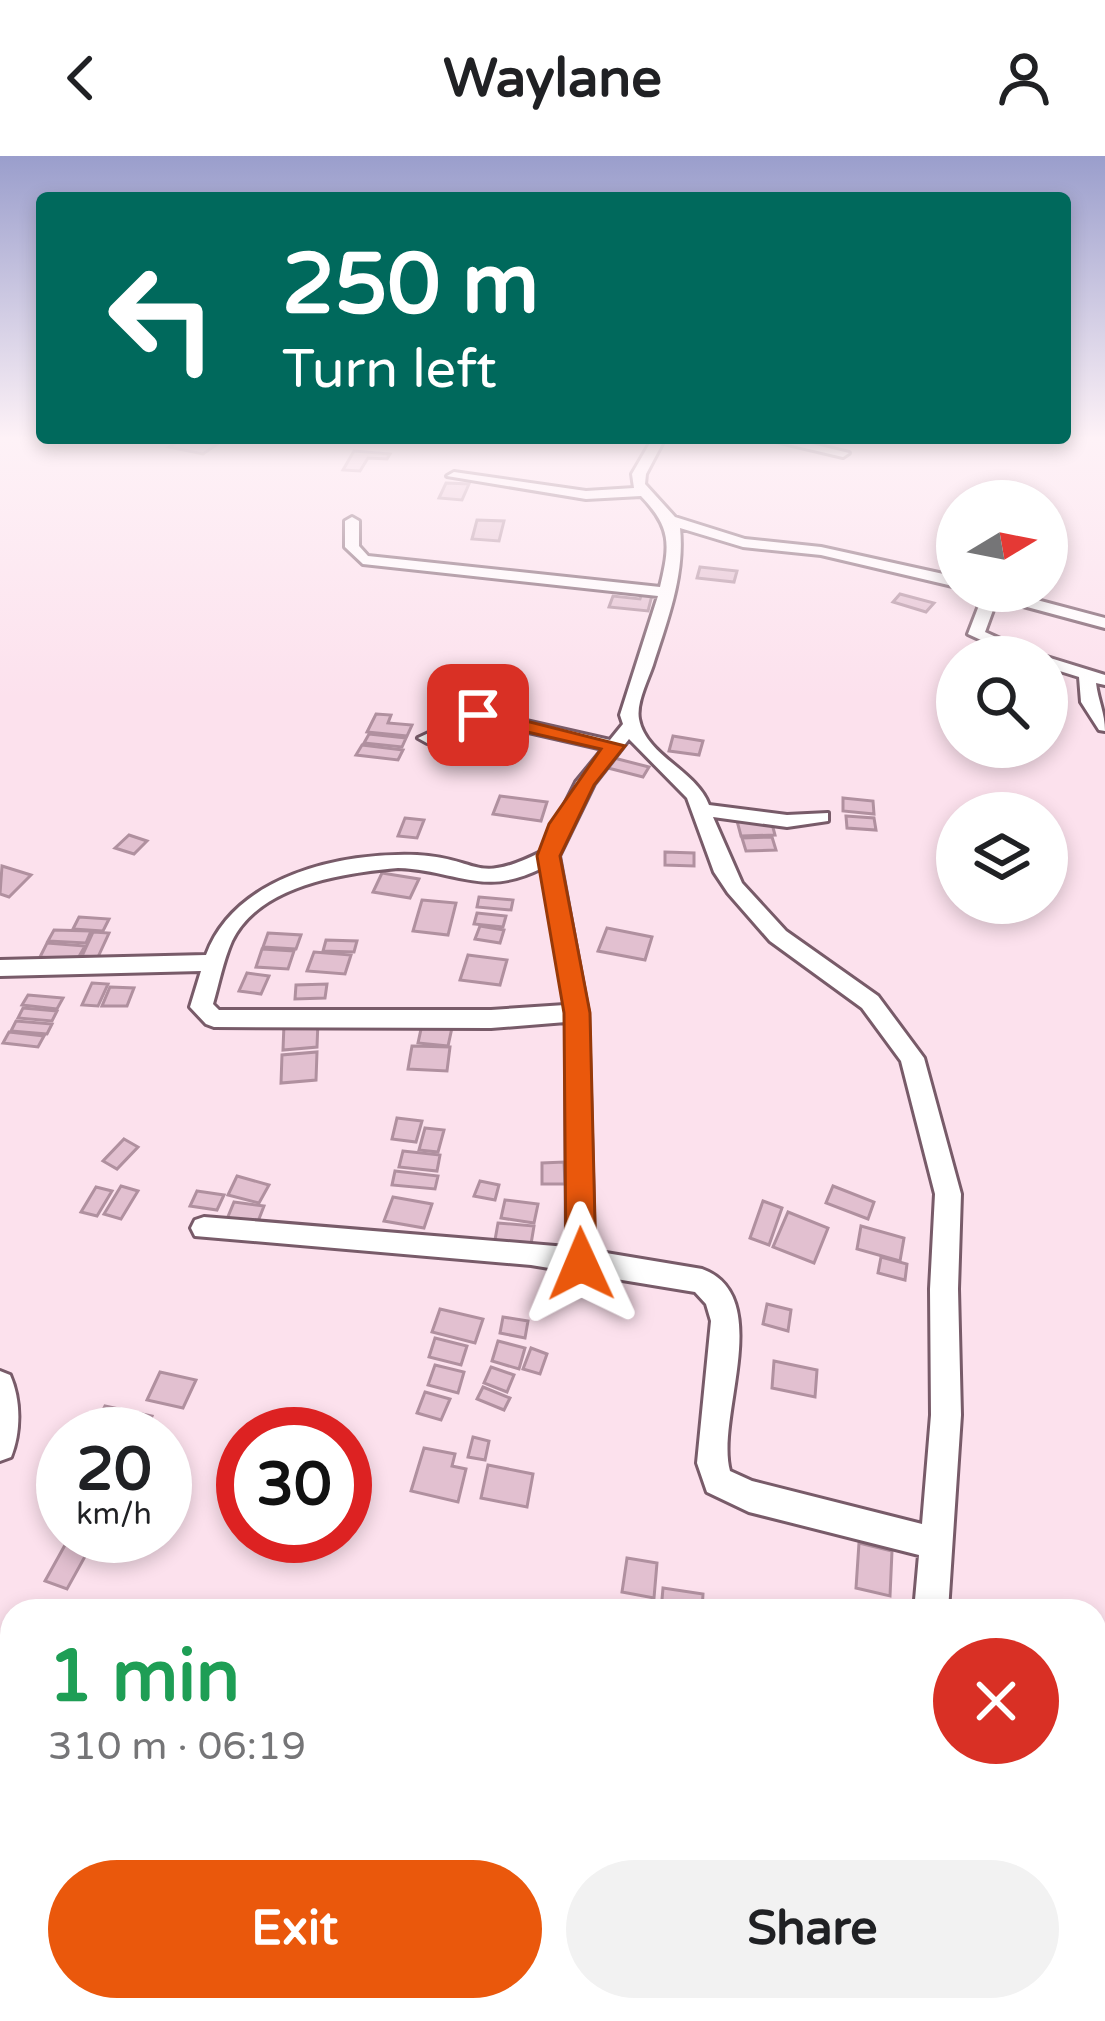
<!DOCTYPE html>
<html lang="en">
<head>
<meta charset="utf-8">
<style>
  :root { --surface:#fff; --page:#f2f2f2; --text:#202124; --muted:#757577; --accent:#ea580c }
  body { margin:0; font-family:"Varela Round",sans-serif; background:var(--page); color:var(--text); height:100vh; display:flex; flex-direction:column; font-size:45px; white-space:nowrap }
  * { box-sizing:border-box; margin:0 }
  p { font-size:39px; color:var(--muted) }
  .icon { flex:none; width:66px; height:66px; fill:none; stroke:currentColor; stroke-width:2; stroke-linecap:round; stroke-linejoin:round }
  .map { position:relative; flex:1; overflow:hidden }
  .details { position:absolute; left:0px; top:1443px; width:1107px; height:423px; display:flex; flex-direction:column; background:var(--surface); border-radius:36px 36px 0 0; box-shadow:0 6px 18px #0003 }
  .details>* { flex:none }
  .hud { position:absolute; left:36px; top:36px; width:1035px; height:252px; border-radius:12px; box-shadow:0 6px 18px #0003; background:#00695c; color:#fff; overflow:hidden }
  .needle { width:78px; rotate:80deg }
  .fabs { position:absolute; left:936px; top:324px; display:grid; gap:24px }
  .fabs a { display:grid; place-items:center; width:132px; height:132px; border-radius:50%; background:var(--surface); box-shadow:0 6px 18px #0003; font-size:60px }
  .speed { position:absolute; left:36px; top:1251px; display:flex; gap:24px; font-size:60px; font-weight:700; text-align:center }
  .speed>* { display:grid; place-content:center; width:156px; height:156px; border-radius:50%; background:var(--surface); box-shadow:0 6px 18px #0003; line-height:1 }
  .speed small { font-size:30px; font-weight:400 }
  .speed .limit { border:18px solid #d22; background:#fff; color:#111 }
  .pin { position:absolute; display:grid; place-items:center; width:102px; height:102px; color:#fff; margin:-51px; border-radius:24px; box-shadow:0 6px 18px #0006 }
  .me { position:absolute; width:132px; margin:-66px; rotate:359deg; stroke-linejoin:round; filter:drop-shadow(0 0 9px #0008) }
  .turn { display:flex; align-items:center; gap:42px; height:252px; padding:0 48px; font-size:54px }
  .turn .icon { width:156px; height:156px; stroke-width:2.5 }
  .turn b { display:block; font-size:84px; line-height:102px }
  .round { display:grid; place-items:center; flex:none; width:126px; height:126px; border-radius:63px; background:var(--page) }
  .overview { display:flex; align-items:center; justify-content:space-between; height:204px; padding:0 48px }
  h1 { font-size:72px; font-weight:800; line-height:90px; color:#1e9e55 }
  .button { display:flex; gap:24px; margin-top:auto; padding:24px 48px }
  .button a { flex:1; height:138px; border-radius:72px; background:var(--accent); color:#fff; font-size:48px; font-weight:800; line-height:138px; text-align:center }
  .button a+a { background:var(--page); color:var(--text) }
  header { display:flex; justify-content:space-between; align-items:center; height:156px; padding:0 48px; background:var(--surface); font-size:54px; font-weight:800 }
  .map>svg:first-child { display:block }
</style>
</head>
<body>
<header><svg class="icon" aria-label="back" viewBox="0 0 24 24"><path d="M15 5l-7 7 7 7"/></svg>Waylane<svg class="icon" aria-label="person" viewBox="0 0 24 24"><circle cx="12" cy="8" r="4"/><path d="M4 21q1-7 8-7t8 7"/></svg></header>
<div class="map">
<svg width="1105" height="1865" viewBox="0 0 1105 1865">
  <rect width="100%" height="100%" fill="#fce1ed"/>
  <g fill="#e2c0d0" stroke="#b0909f" stroke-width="3">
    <polygon points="183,282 216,289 203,298 169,291"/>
    <polygon points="354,295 390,298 387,303 368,302 360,315 343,314"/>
    <polygon points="446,327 469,328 462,344 439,342"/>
    <polygon points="477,364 504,365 499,385 472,383"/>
    <polygon points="700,411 737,415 734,426 697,422"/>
    <polygon points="643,434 653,435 648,455 609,451 613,440 640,443"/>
    <polygon points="900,438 934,447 926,456 893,446"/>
    <polygon points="376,558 391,559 388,567 412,569 407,580 367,576"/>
    <polygon points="369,578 406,582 402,591 364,587"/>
    <polygon points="673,580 703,585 699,599 669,595"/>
    <polygon points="362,589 403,594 398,604 356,599"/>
    <polygon points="614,602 649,611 643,621 608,612"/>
    <polygon points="500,640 547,646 541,665 493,658"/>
    <polygon points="843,642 873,645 874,658 843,655"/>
    <polygon points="846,660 874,662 876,674 847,672"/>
    <polygon points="405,662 424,664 417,682 398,680"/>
    <polygon points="771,664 775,679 741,680 737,665"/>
    <polygon points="129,679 147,685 134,698 115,692"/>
    <polygon points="772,681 776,694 746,695 742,682"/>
    <polygon points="665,696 694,697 694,710 665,709"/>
    <polygon points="2,710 31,719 9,741 0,738"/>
    <polygon points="382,717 419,723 410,742 373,736"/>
    <polygon points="479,741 513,744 511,754 477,751"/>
    <polygon points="422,744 456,747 448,779 413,775"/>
    <polygon points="477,757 506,760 503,771 474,768"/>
    <polygon points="79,761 109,763 103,775 73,773"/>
    <polygon points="480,770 504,774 500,787 475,783"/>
    <polygon points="607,772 652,781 645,804 598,795"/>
    <polygon points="54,774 91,775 86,787 48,785"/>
    <polygon points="93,776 109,777 98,801 82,800"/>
    <polygon points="268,777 301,779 296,793 263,791"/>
    <polygon points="326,784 357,785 354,796 323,795"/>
    <polygon points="47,787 85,790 77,804 40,801"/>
    <polygon points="262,793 294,795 288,813 256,811"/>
    <polygon points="314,796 351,799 345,818 307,815"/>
    <polygon points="468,799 507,804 500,829 460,824"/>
    <polygon points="247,817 269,820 261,838 239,835"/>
    <polygon points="92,827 108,828 98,850 82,849"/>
    <polygon points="327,828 325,842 295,843 296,829"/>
    <polygon points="110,831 134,832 127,850 102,850"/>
    <polygon points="28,839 63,842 57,853 22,849"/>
    <polygon points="23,852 57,855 52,865 18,862"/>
    <polygon points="423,864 453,867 448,890 418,887"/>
    <polygon points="16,865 52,868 47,878 11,875"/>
    <polygon points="318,865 317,891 283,894 284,868"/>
    <polygon points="9,876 44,880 38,891 3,887"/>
    <polygon points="412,890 450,891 447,915 408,913"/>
    <polygon points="317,896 316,924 281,927 282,899"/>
    <polygon points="397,962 422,965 416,986 392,983"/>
    <polygon points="425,972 444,974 438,996 419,994"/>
    <polygon points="124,983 138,991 117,1013 103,1005"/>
    <polygon points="403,995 440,999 437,1015 399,1011"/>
    <polygon points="564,1006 565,1028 542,1028 542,1007"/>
    <polygon points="395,1015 438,1020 435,1033 392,1029"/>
    <polygon points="237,1020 269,1029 259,1047 228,1039"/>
    <polygon points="480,1025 499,1029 495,1044 474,1040"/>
    <polygon points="121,1030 138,1035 121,1063 104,1058"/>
    <polygon points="833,1030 874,1046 868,1063 826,1047"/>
    <polygon points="96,1031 112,1035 97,1060 81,1056"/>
    <polygon points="197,1035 224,1039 217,1054 190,1050"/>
    <polygon points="393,1041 432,1048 424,1072 384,1065"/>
    <polygon points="505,1044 538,1048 534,1067 501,1062"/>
    <polygon points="763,1045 782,1052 769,1089 750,1082"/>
    <polygon points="234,1046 264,1050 257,1068 227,1063"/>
    <polygon points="788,1056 828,1072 814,1107 773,1091"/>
    <polygon points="498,1067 534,1070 531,1088 495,1084"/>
    <polygon points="861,1070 904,1082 900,1105 857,1093"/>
    <polygon points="881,1101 907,1108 905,1124 878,1117"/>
    <polygon points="767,1148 791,1154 788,1175 763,1168"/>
    <polygon points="440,1153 483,1163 475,1187 432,1176"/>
    <polygon points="503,1161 528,1165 525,1182 500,1177"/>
    <polygon points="435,1182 467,1190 461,1209 429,1201"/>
    <polygon points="498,1185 525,1192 519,1213 492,1205"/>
    <polygon points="531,1192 547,1198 540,1218 523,1213"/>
    <polygon points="774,1205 817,1214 815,1241 772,1232"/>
    <polygon points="435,1209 464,1216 458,1237 428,1229"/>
    <polygon points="491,1211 514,1219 507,1236 484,1227"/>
    <polygon points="160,1216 196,1224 183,1252 147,1244"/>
    <polygon points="483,1231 510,1242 504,1254 477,1243"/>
    <polygon points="425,1236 450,1243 441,1264 417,1257"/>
    <polygon points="105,1250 152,1260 144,1278 91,1278"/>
    <polygon points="473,1281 489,1285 485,1304 468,1301"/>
    <polygon points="424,1292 455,1298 452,1310 466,1313 458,1346 411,1335"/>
    <polygon points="488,1309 533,1318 527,1351 481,1342"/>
    <polygon points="345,1322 359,1325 345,1367"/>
    <polygon points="70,1380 93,1386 67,1433 45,1425"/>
    <polygon points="859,1387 892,1395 890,1440 856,1432"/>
    <polygon points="627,1402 657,1407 654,1442 622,1436"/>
    <polygon points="663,1432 703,1438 702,1455 661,1455"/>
    <polygon points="0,1655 12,1658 9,1711 0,1708"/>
    <polygon points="0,1802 12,1805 12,1841 0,1838"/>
    <polygon points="0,1848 12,1850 12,1854 64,1858 62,1865 0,1865"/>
    <polygon points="307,1854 353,1854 351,1865 305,1865"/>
  </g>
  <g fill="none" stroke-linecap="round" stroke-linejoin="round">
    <defs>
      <g id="street">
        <path d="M 653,282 L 665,282 L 646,318 L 645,328 L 675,361 L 745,383 L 821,391 L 957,421 L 957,431 L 821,399 L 743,391 L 680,372 C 685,419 667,465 653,509 C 648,524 636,547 639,563 C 646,600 696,614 709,649 L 787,659 L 828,657 L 828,665 L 787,671 L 713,661 L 742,727 L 786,775 L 878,840 L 924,902 L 961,1038 L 958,1133 L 961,1259 L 948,1455 L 914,1455 L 919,1399 L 749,1356 L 707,1336 L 697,1307 L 711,1165 L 706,1148 L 695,1136 L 531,1109 L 195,1080 L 191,1072 L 195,1064 L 204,1061 L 567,1091 L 566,866 L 491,872 L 214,871 L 206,868 L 190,851 L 201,815 L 0,820 L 0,804 L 206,799 C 235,720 341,696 417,699 C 480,702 473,730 541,696 L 576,626 L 603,593 L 480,565 L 433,586 L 427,587 L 418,582 L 478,554 L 610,584 L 623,568 L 620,559 L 658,440 L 363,408 L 345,391 L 345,365 L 352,361 L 359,365 L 359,390 L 368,400 L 660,431 C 670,389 672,372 641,340 L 586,343 L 447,320 L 454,316 L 586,335 L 634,332 L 632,318 ZM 629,583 L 687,642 L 714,716 L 728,737 L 770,785 L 862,852 L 901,905 L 935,1038 L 930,1133 L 931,1259 L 922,1368 L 752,1325 L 730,1315 C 715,1261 776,1140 702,1113 L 594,1095 L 588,857 L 559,700 L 594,628 ZM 398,712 C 457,714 482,742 542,712 L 565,849 L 491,854 L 219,854 L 213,848 C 219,828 223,805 232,785 C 259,729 343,717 398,712 Z"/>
        <polygon points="762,282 787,282 849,297 843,301"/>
        <polygon points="977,435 1003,435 1105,462 1105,472 997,443 985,476 1040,501 1018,501 968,478 983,439"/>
        <path d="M 1047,501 L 1105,519 L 1105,529 L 1096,527 C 1098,544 1105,557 1105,575 L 1099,574 L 1081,546 L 1079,521 L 1047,511 Z"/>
        <path d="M 0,1215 L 10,1219 C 21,1244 21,1276 11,1301 L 0,1305 Z"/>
        <polygon points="0,1608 12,1611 12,1647 0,1644"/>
        <polygon points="514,1854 730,1854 734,1865 519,1865"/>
        <polygon points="958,1854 998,1854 1001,1865 961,1865"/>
      </g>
    </defs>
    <use href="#street" stroke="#785b69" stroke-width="6"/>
    <use href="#street" fill="#fff" fill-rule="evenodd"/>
  </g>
  <linearGradient id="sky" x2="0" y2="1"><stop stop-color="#9a9ecc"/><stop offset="0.52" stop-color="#fef2f7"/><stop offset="1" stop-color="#fef2f7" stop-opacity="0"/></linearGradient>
  <rect width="1105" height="543" fill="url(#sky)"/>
  <polygon fill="#ea580c" stroke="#983908" stroke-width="3" points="478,553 625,590 594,629 560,700 590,857 596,1108 592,1118 581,1122 570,1118 566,1108 564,857 537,700 549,668 601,593 471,563 468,559"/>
</svg>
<div class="fabs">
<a><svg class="needle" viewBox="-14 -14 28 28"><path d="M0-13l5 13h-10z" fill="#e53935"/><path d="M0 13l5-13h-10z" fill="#757577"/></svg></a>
<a><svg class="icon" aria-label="search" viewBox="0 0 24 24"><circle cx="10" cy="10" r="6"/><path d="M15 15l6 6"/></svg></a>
<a><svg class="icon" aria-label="layers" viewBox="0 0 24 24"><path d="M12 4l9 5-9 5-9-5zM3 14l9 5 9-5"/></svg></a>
</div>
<div class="speed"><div>20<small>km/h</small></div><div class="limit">30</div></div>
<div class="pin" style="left:478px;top:559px;background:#d93025"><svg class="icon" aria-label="arrive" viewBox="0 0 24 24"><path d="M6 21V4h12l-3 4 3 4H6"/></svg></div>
<svg class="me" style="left:581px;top:1108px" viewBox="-20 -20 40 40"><path d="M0-17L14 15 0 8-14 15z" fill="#ea580c" stroke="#fff" stroke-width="4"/></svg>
<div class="hud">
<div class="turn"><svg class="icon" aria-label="left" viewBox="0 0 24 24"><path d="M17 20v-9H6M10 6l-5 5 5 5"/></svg><div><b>250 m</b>Turn left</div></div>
</div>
<section class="details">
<div class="overview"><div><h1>1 min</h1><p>310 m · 06:19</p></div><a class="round" style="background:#d93025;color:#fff"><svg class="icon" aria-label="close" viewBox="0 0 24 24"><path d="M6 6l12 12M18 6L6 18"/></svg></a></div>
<div class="button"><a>Exit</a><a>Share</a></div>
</section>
</div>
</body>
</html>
